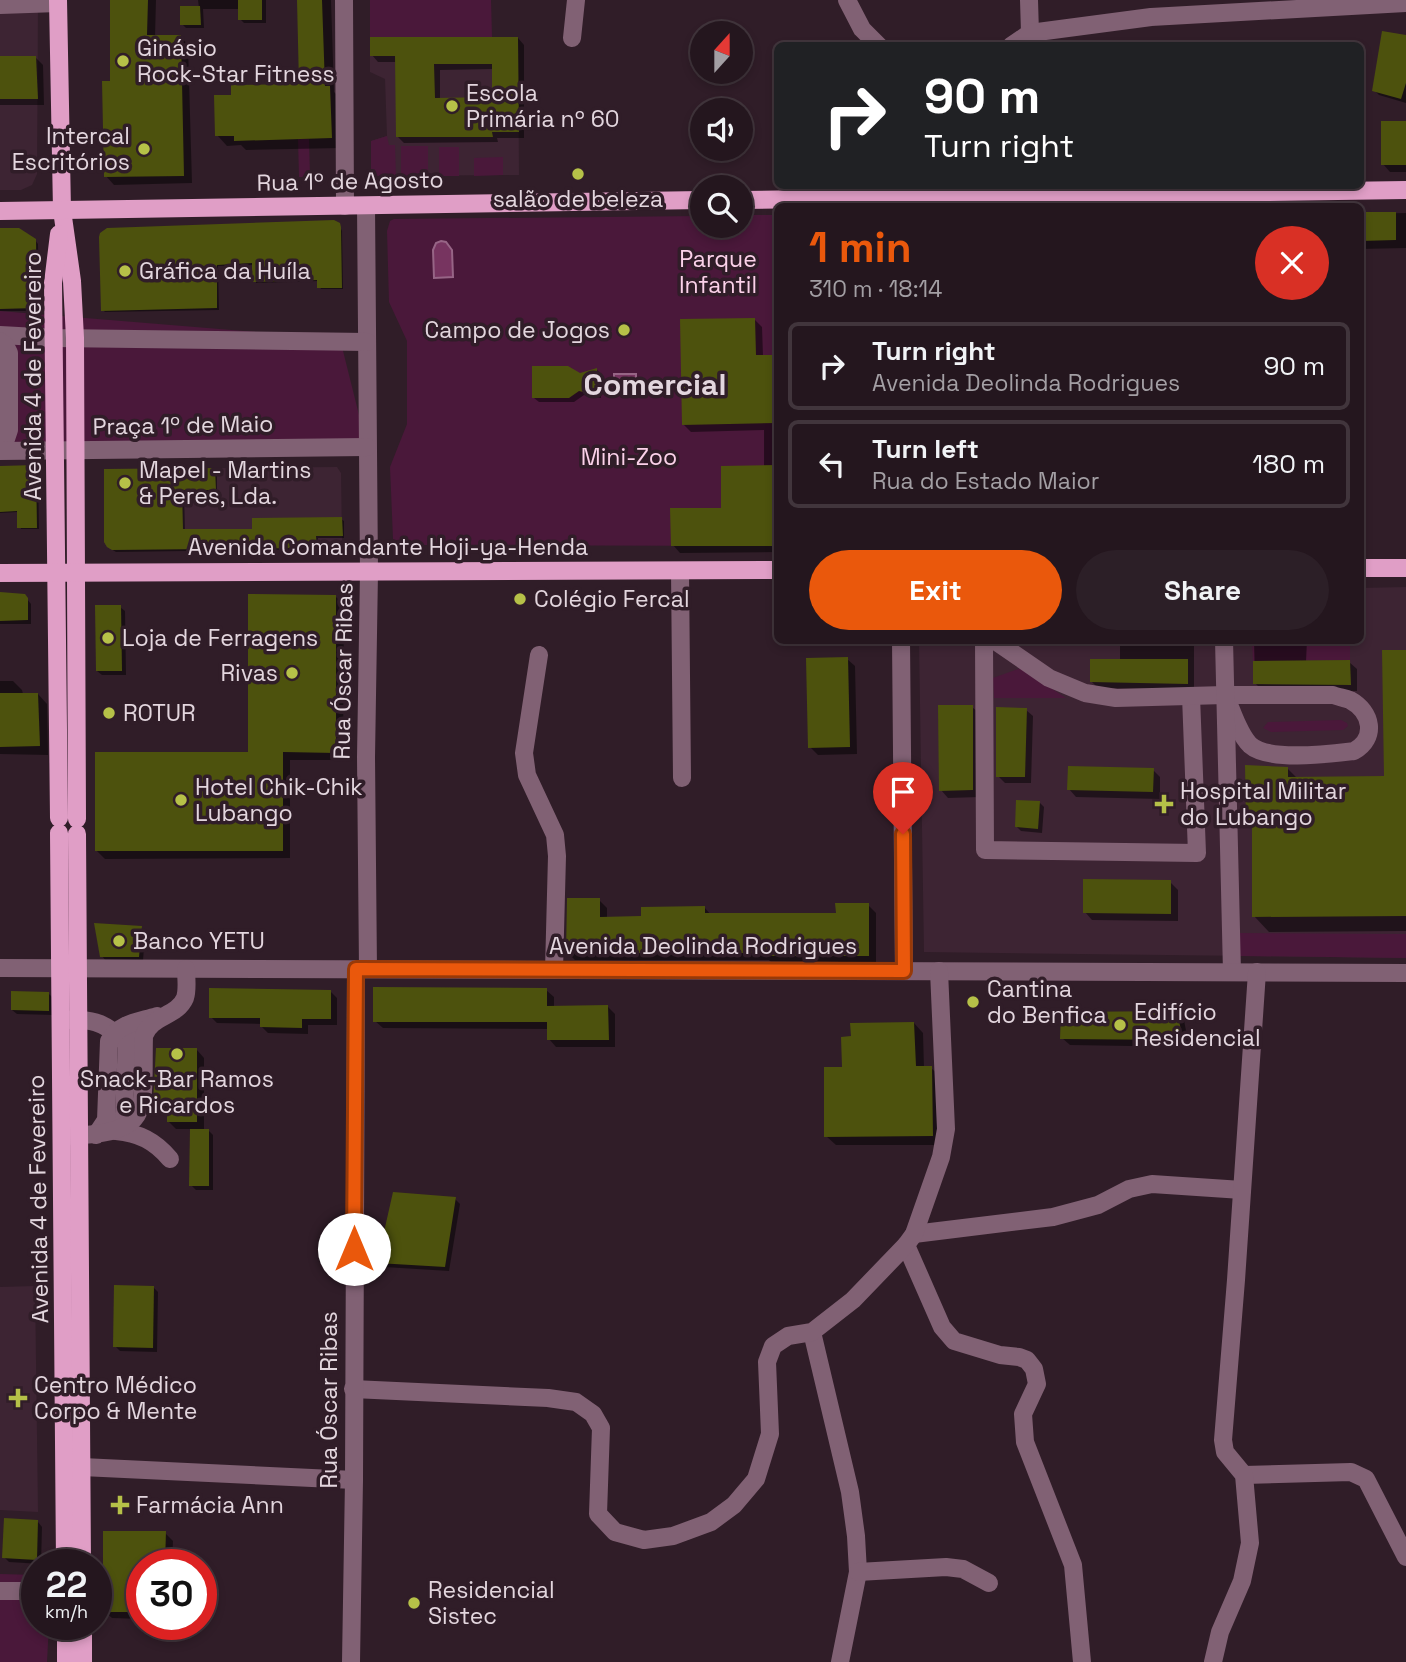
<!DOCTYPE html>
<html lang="en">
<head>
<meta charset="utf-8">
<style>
  :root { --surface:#24161e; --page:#2c1f27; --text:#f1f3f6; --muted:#a39fa4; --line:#41353c; --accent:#ea580c }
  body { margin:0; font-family:"Space Grotesk",sans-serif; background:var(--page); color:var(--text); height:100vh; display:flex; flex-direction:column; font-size:26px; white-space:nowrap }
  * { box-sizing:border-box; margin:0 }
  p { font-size:23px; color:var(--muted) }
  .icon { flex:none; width:38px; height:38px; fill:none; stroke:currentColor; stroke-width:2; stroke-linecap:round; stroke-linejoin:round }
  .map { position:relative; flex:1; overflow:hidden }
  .details { position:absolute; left:774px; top:203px; width:590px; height:441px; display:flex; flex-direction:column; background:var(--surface); border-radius:10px; box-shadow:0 4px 10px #0003,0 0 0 2px var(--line) }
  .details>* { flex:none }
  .top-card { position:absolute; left:774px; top:42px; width:590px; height:147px; border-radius:10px; box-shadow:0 4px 10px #0003,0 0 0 2px var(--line); background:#202124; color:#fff; overflow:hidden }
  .needle { width:46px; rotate:21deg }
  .controls { position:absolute; left:690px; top:21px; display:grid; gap:14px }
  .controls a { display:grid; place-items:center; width:63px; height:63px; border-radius:50%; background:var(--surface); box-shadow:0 4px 10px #0003,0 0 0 2px var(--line); font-size:35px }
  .speed { position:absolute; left:21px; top:1549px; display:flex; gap:14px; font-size:35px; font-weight:700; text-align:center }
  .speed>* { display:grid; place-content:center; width:91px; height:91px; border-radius:50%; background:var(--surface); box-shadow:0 4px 10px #0003,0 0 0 2px var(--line); line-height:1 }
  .speed small { font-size:18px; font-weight:400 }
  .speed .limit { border:10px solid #d22; background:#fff; color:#111 }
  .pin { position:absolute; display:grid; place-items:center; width:60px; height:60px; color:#fff; margin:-72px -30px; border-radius:50% 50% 50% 0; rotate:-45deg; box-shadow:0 0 7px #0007 }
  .pin .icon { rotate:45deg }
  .me { position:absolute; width:77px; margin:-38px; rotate:0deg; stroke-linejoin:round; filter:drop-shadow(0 0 5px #0008) }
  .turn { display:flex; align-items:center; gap:24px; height:147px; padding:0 35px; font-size:32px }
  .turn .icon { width:91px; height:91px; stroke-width:2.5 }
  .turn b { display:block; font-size:49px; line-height:60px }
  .round { display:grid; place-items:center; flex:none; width:74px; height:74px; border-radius:37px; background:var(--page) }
  .summary { display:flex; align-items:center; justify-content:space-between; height:119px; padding:0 35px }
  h1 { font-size:42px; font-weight:800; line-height:52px; color:var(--accent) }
  .primary-button { display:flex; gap:14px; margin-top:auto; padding:14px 35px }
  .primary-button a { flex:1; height:80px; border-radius:42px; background:var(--accent); color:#fff; font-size:28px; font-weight:800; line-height:80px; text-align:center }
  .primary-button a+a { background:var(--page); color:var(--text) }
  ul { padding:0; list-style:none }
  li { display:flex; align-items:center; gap:21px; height:88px; margin:0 14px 10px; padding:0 21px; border:4px solid var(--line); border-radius:10px }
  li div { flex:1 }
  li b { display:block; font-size:26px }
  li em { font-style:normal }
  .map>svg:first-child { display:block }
</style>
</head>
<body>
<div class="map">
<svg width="1406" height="1662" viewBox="0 0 1406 1662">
  <rect width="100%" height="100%" fill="#301d28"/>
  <g fill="#3d2433">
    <polygon points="0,0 38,0 37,174 32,185 21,190 0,190"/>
    <polygon points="370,37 518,37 519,175 371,176 371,141 387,136 385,79 370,72"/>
    <polygon points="337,467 341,473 342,540 333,547 112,550 107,547 104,542 104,472 107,469"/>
    <polygon points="1406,587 1406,958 924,952 919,641 1360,640 1360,588"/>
    <polygon points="35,1286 38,1512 0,1510 0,1287"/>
  </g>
  <g fill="#4a183a">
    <polygon points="370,0 491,0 492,37 370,37"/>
    <polygon points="387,136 389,145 395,145 396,176 371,176 371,141"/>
    <polygon points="298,139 309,139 310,177 299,177"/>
    <rect x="401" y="146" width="27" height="30"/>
    <rect x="439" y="147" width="20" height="29"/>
    <polygon points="503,157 503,175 474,176 474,158"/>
    <polygon points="740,215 777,215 777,546 408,545 393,539 390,467 407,424 407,341 389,302 387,231 390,221 394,219 702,216 702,226 740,226"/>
    <polygon points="0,311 340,339 367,447 0,458"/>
    <polygon points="1252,641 1350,641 1350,660 1253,661"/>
    <polygon points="1021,668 1066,698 994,698 993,678"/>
    <polygon points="1341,720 1347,723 1348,726 1343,730 1271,732 1263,728 1268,722"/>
    <polygon points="1239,933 1406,934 1406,958 1240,956"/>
    <polygon points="0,1574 37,1575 37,1624 49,1624 47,1662 0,1662"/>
  </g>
  <g fill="#773460" stroke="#976586" stroke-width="2">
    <polygon points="441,241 446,242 452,250 453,277 434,278 433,250 436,243"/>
    <rect x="614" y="374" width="22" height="14"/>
  </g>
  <g fill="#0007" fill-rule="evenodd">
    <polygon points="111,0 156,0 155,37 180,36 188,45 192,183 114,185 106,176 112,82"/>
    <polygon points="198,0 266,0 266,23 244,23 240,19 240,9 203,9 204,28 186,28 182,24 199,8"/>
    <polygon points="299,0 331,0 334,92 340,98 341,148 246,150 241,145 227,146 217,135 233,97 301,85"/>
    <polygon points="1406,37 1406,103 1379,95 1374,90"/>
    <path d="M 518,38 L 524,45 L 524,138 L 497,138 L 498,142 L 404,143 L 398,137 L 397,62 L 378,62 L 372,55 ZM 494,69 L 494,98 L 440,99 L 440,70 Z"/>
    <polygon points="1285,41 1316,44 1317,46 1285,46"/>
    <polygon points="0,58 36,58 43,65 44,105 0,105"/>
    <polygon points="1406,123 1406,172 1390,172 1383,164"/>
    <polygon points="1406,213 1406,248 1360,249 1360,214"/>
    <polygon points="339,224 342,231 343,289 321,289 318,281 256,283 254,265 218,266 219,310 105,312 103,310 107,230"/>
    <polygon points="0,230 35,240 38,244 39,311 0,311"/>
    <polygon points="1360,316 1364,320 1363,470 1360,470"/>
    <polygon points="755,320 762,327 763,356 777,356 777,552 680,553 673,545 723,510 764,467 764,430 691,432 683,424"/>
    <polygon points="597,370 601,374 601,398 584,395 574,402 539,402 534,398 579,375"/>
    <polygon points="36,467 38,469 39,529 21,529 18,512 0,513 0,468"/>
    <polygon points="215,470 217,472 217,492 184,492 185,531 254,530 341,519 344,521 344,538 318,538 318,549 116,552 111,549 105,471"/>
    <polygon points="0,594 27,599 31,604 31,624 0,624"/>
    <polygon points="336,597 344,605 343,760 290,760 290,858 105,859 96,850 249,753"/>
    <polygon points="120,607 125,611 126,675 102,675 97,671"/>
    <polygon points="1120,640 1194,640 1194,689 1098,688 1091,681 1120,661"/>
    <polygon points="1254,640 1307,640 1306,662 1349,662 1357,669 1357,691 1262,690 1255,683"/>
    <polygon points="1406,652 1406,931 1269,932 1254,916 1253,827 1247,821 1287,768 1298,779 1386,778"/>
    <polygon points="847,659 855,666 857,754 818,755 810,747"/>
    <polygon points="0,681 13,681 22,690 23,694 38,694 47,704 48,755 0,754"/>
    <polygon points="972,707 980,714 980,797 948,798 941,790"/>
    <polygon points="1026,710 1033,716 1031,783 1005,783 998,776"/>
    <polygon points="1153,770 1160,777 1160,799 1076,797 1069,789"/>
    <polygon points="1039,802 1044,807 1042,833 1021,831 1017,827"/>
    <polygon points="1170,882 1178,890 1178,921 1092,920 1085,912"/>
    <polygon points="599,900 607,908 607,918 642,918 705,908 711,915 837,914 868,905 876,913 876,963 772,963 769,960 575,960 568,953"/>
    <polygon points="141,928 145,932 143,961 106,961 102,956"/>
    <polygon points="546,990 554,997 554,1007 608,1007 615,1014 615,1047 556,1047 549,1039 549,1029 383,1028 375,1021"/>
    <polygon points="330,991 337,998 337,1025 308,1025 308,1034 268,1033 262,1027 262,1024 217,1023 211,1017"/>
    <polygon points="48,993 53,998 53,1015 17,1014 12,1010"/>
    <polygon points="1176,1012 1184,1020 1189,1047 1070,1045 1062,1038"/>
    <polygon points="914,1023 923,1033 924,1068 931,1068 941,1077 942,1145 836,1145 826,1136 852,1038"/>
    <polygon points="197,1050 204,1058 204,1131 209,1131 213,1135 213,1190 196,1190 191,1185 192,1129 176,1129 168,1121 169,1109 162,1110 155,1102"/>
    <polygon points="455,1199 460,1204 449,1271 384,1267 379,1262"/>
    <polygon points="153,1287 158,1292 157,1352 120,1351 115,1346"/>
    <polygon points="38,1522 42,1527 41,1564 9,1562 4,1557"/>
    <polygon points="165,1533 173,1541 172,1564 142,1564 142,1619 112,1618 104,1611"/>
  </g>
  <g fill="#4d520d" fill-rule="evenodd">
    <polygon points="110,0 148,0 147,35 181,35 184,176 104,177 102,81 110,81"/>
    <rect x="238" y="0" width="24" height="20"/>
    <polygon points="297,0 322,0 325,86 330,86 332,138 234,141 234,136 215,136 214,95 231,95 231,85 299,84"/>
    <polygon points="180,6 200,6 201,25 180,25"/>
    <polygon points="1382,31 1406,35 1406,83 1401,99 1372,91"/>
    <path d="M 370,37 L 518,37 L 519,132 L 492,132 L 493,137 L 396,137 L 395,56 L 370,56 ZM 434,64 L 492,64 L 492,97 L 435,98 Z"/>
    <polygon points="0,56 36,56 38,99 0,99"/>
    <rect x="1381" y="121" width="25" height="44"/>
    <polygon points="1360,212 1396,212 1396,240 1360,241"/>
    <polygon points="334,220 340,223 341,227 342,288 317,288 317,280 252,282 252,263 217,265 217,308 101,311 99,237 100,233 107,228"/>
    <polygon points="0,228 19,228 36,239 37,308 0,309"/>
    <polygon points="755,318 756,355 777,355 777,423 682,425 680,319"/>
    <polygon points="532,366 568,366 580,373 597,368 597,395 579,391 569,398 532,398"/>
    <polygon points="36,465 37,528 17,528 17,511 0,512 0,466"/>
    <polygon points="777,465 777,546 671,546 670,508 721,508 721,466"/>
    <polygon points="215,468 216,490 182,490 183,529 252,529 252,518 342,517 343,536 316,536 317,548 112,550 107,547 104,542 104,469"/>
    <polygon points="0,592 25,594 28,598 28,620 0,621"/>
    <polygon points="248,594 336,595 336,753 283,752 283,851 95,851 95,752 248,752"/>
    <polygon points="95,605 121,605 122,671 96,671"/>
    <polygon points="1382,650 1406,650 1406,916 1252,917 1252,821 1246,821 1245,765 1288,767 1288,777 1384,776"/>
    <polygon points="848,657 850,747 808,748 806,658"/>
    <polygon points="1090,659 1188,659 1188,684 1090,682"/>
    <polygon points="1350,660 1351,685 1253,684 1253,661"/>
    <polygon points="0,693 38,693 40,746 0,747"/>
    <polygon points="938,705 973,705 973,790 939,791"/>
    <polygon points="996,707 1027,708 1025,777 996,777"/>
    <polygon points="1068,766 1154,768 1153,792 1067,790"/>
    <polygon points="1016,800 1040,801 1038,829 1015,827"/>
    <polygon points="1083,879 1171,880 1171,914 1083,913"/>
    <polygon points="567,898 600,898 600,917 641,916 641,907 705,906 705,913 836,913 835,903 869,903 869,956 762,956 763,953 566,953"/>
    <polygon points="94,923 142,926 139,957 100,957"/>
    <polygon points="373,987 547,988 547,1006 608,1005 609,1040 547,1040 547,1022 373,1022"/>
    <polygon points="209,988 331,990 331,1019 302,1019 302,1028 260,1027 260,1018 209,1018"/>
    <polygon points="11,991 49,992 49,1011 11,1010"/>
    <polygon points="1177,1011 1183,1040 1060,1039 1061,1012"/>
    <polygon points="914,1022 916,1066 932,1066 933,1136 824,1137 824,1067 842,1067 841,1037 851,1036 850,1023"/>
    <polygon points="156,1048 197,1048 197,1122 167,1122 167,1103 153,1103"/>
    <polygon points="190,1129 209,1129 209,1186 189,1186"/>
    <polygon points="393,1192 456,1197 445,1267 377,1263"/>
    <polygon points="114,1285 154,1286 153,1348 113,1347"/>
    <polygon points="4,1518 38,1520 37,1560 2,1558"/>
    <polygon points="103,1531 166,1531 165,1564 142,1564 142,1612 103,1612"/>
  </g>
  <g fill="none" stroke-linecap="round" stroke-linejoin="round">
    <g stroke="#816174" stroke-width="18">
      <polyline points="344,0 345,206"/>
      <polyline points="847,0 862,29 879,46"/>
      <polyline points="1029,0 1030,33"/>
      <polyline points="0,5 58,3"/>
      <polyline points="572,38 576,0"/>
      <polyline points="1011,46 1030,33 1151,17 1406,3"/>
      <polyline points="366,206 369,572 366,757 368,969"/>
      <polyline points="0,335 55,338 367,342"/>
      <polyline points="0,341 5,345 9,353 9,430 6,439 0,445"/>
      <polyline points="0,451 367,447"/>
      <polyline points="680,571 682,778"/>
      <polyline points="901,640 904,971"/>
      <polyline points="984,640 985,850 1197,853 1191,696"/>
      <path d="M 994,640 L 1049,678 L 1085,693 L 1116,698 L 1225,695 L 1333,695 C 1338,697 1345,698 1350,700 C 1372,712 1377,738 1354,751 C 1329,754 1269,762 1250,745 C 1238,733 1232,710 1225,695"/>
      <polyline points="1224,640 1232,972"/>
      <polyline points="539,655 524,753 527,775 555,835 557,856 554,970"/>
      <polyline points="0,968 1406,973"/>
      <path d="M 65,1020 C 89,1019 104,1021 121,1039"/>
      <polyline points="116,1131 122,1123 124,1114 127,1040 145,1023"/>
      <path d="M 116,1131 C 139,1133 155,1141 170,1159"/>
      <path d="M 96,1135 L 106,1120 L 109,1041 C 119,1023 138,1022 157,1016"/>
      <path d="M 65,1136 C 155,1133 142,1113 144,1036 C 151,1015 177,1017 185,998 C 188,989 186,978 186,969"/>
      <polyline points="914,1234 1053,1217 1098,1205 1129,1189 1152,1184 1242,1190"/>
      <polyline points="906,1245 942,1327 954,1341 1000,1355 1019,1357 1027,1360 1034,1369 1037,1384 1023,1414 1025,1442 1073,1565 1082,1662"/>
      <polyline points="812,1332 850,1492 856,1536 858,1572 840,1662"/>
      <polyline points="353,1389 548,1398 576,1402 593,1414 601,1428 598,1514 615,1532 644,1540 673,1536 711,1522 734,1505 756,1479 770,1434 767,1362 773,1346 788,1336 812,1332 853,1300 906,1245 914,1234 941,1157 946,1129 939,971"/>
      <polyline points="82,1467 354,1480"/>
      <polyline points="1244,1475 1351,1472 1366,1479 1406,1557"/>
      <polyline points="858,1572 946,1567 963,1569 989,1583"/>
      <polyline points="0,1591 37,1591"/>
      <polyline points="351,1662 354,1480 356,969"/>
      <polyline points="1213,1662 1220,1632 1242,1581 1250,1543 1244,1475 1225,1452 1223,1440 1236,1280 1257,972"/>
    </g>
    <g stroke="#e09ec6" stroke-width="18">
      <polyline points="58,0 62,210 72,281 75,338 77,819"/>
      <polyline points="740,200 1406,190"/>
      <polyline points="0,211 702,200"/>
      <polyline points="59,234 53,283 59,818"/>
      <polyline points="1360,568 1406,568"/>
      <polyline points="0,573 777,570"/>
      <polyline points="59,833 65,1564"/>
      <polyline points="77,834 82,1564"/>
      <polyline points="66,1624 66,1662"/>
      <polyline points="83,1624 83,1662"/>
    </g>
  </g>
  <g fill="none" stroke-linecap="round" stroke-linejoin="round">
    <defs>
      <polyline id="route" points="354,1249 356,969 904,971 903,834"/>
    </defs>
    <use href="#route" stroke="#983908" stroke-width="18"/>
    <use href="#route" stroke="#ea580c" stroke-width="12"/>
  </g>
  <g fill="#b6c148" stroke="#301d28" stroke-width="2.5">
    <circle cx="123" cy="61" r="7"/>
    <circle cx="452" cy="106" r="7"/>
    <circle cx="144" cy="149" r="7"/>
    <circle cx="578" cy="174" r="7"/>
    <circle cx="125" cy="271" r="7"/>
    <circle cx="624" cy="330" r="7"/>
    <circle cx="125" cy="483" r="7"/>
    <circle cx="520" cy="599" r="7"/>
    <circle cx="108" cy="638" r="7"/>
    <circle cx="292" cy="673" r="7"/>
    <circle cx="109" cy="713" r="7"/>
    <circle cx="181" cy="800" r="7"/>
    <path d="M1160.5 793.5h7v7h7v7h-7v7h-7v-7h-7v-7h7z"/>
    <circle cx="119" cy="941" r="7"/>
    <circle cx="973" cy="1002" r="7"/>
    <circle cx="1120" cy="1025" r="7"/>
    <circle cx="177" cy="1054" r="7"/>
    <path d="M14.5 1387.5h7v7h7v7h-7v7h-7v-7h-7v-7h7z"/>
    <path d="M116.5 1494.5h7v7h7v7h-7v7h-7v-7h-7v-7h7z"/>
    <circle cx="414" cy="1603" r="7"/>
  </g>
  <g text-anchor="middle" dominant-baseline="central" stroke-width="7" stroke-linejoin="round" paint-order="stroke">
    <g font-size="23" fill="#e3d6de" stroke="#301d28" text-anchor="start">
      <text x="137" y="48">Ginásio<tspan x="137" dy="26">Rock-Star Fitness</tspan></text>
      <text x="466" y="93">Escola<tspan x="466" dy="26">Primária nº 60</tspan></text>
      <text x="130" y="136" text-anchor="end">Intercal<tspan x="130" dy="26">Escritórios</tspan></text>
      <text x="578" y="199" text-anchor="middle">salão de beleza</text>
      <text x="139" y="271">Gráfica da Huíla</text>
      <text x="610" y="330" text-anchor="end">Campo de Jogos</text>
      <text x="139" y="470">Mapel - Martins<tspan x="139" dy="26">&amp; Peres, Lda.</tspan></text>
      <text x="534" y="599">Colégio Fercal</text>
      <text x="122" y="638">Loja de Ferragens</text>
      <text x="278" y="673" text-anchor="end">Rivas</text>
      <text x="123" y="713">ROTUR</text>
      <text x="195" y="787">Hotel Chik-Chik<tspan x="195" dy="26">Lubango</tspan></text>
      <text x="1180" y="791">Hospital Militar<tspan x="1180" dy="26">do Lubango</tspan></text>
      <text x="133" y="941">Banco YETU</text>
      <text x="987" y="989">Cantina<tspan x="987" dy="26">do Benfica</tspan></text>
      <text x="1134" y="1012">Edifício<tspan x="1134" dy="26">Residencial</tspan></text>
      <text x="177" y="1079" text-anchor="middle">Snack-Bar Ramos<tspan x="177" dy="26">e Ricardos</tspan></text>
      <text x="34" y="1385">Centro Médico<tspan x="34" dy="26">Corpo &amp; Mente</tspan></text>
      <text x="136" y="1505">Farmácia Ann</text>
      <text x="428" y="1590">Residencial<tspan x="428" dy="26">Sistec</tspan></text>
    </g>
    <g font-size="23" fill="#e3d6de" stroke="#301d28">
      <text transform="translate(350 181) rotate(-1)">Rua 1º de Agosto</text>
      <text transform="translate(33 376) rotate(-90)">Avenida 4 de Fevereiro</text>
      <text transform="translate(183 425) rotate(-1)">Praça 1º de Maio</text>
      <text x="388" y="547">Avenida Comandante Hoji-ya-Henda</text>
      <text transform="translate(343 671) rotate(-89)">Rua Óscar Ribas</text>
      <text x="703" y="946">Avenida Deolinda Rodrigues</text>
      <text transform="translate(38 1199) rotate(-91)">Avenida 4 de Fevereiro</text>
      <text transform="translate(329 1400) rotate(-90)">Rua Óscar Ribas</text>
    </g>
    <g font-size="23" fill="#fbd1e9" stroke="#301d28">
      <text x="718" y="259">Parque<tspan x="718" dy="26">Infantil</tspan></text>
      <text x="629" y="457">Mini-Zoo</text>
    </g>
    <g font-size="30" font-weight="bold" fill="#e3d6de" stroke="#301d28">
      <text x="655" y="384">Comercial</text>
    </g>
  </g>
</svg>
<div class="controls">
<a><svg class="needle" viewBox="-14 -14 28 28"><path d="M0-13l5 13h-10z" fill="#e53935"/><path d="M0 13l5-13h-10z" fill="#a39fa4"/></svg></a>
<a><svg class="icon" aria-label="sound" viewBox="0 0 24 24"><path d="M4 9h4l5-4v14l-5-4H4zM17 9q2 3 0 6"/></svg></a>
<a><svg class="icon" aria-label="search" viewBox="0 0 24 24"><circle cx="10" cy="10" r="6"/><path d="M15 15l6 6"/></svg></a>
</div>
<div class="speed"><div>22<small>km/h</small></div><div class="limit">30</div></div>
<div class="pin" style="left:903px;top:834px;background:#d93025"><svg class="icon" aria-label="arrive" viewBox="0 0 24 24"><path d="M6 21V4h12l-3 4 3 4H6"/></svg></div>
<svg class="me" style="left:354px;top:1249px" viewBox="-20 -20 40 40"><circle r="19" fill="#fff"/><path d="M0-13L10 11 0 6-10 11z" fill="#ea580c"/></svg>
<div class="top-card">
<div class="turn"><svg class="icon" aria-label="right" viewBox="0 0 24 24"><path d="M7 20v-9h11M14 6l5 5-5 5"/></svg><div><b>90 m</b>Turn right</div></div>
</div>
<section class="details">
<div class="summary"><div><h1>1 min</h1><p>310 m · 18:14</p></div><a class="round" style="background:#d93025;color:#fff"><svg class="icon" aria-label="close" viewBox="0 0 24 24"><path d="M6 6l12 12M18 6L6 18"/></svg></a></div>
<ul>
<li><svg class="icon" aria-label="right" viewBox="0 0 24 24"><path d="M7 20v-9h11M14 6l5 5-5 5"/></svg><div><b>Turn right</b><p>Avenida Deolinda Rodrigues</p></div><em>90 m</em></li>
<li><svg class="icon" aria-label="left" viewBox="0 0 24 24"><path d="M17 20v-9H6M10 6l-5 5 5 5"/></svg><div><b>Turn left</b><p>Rua do Estado Maior</p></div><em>180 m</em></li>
</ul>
<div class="primary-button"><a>Exit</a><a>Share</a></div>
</section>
</div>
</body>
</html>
